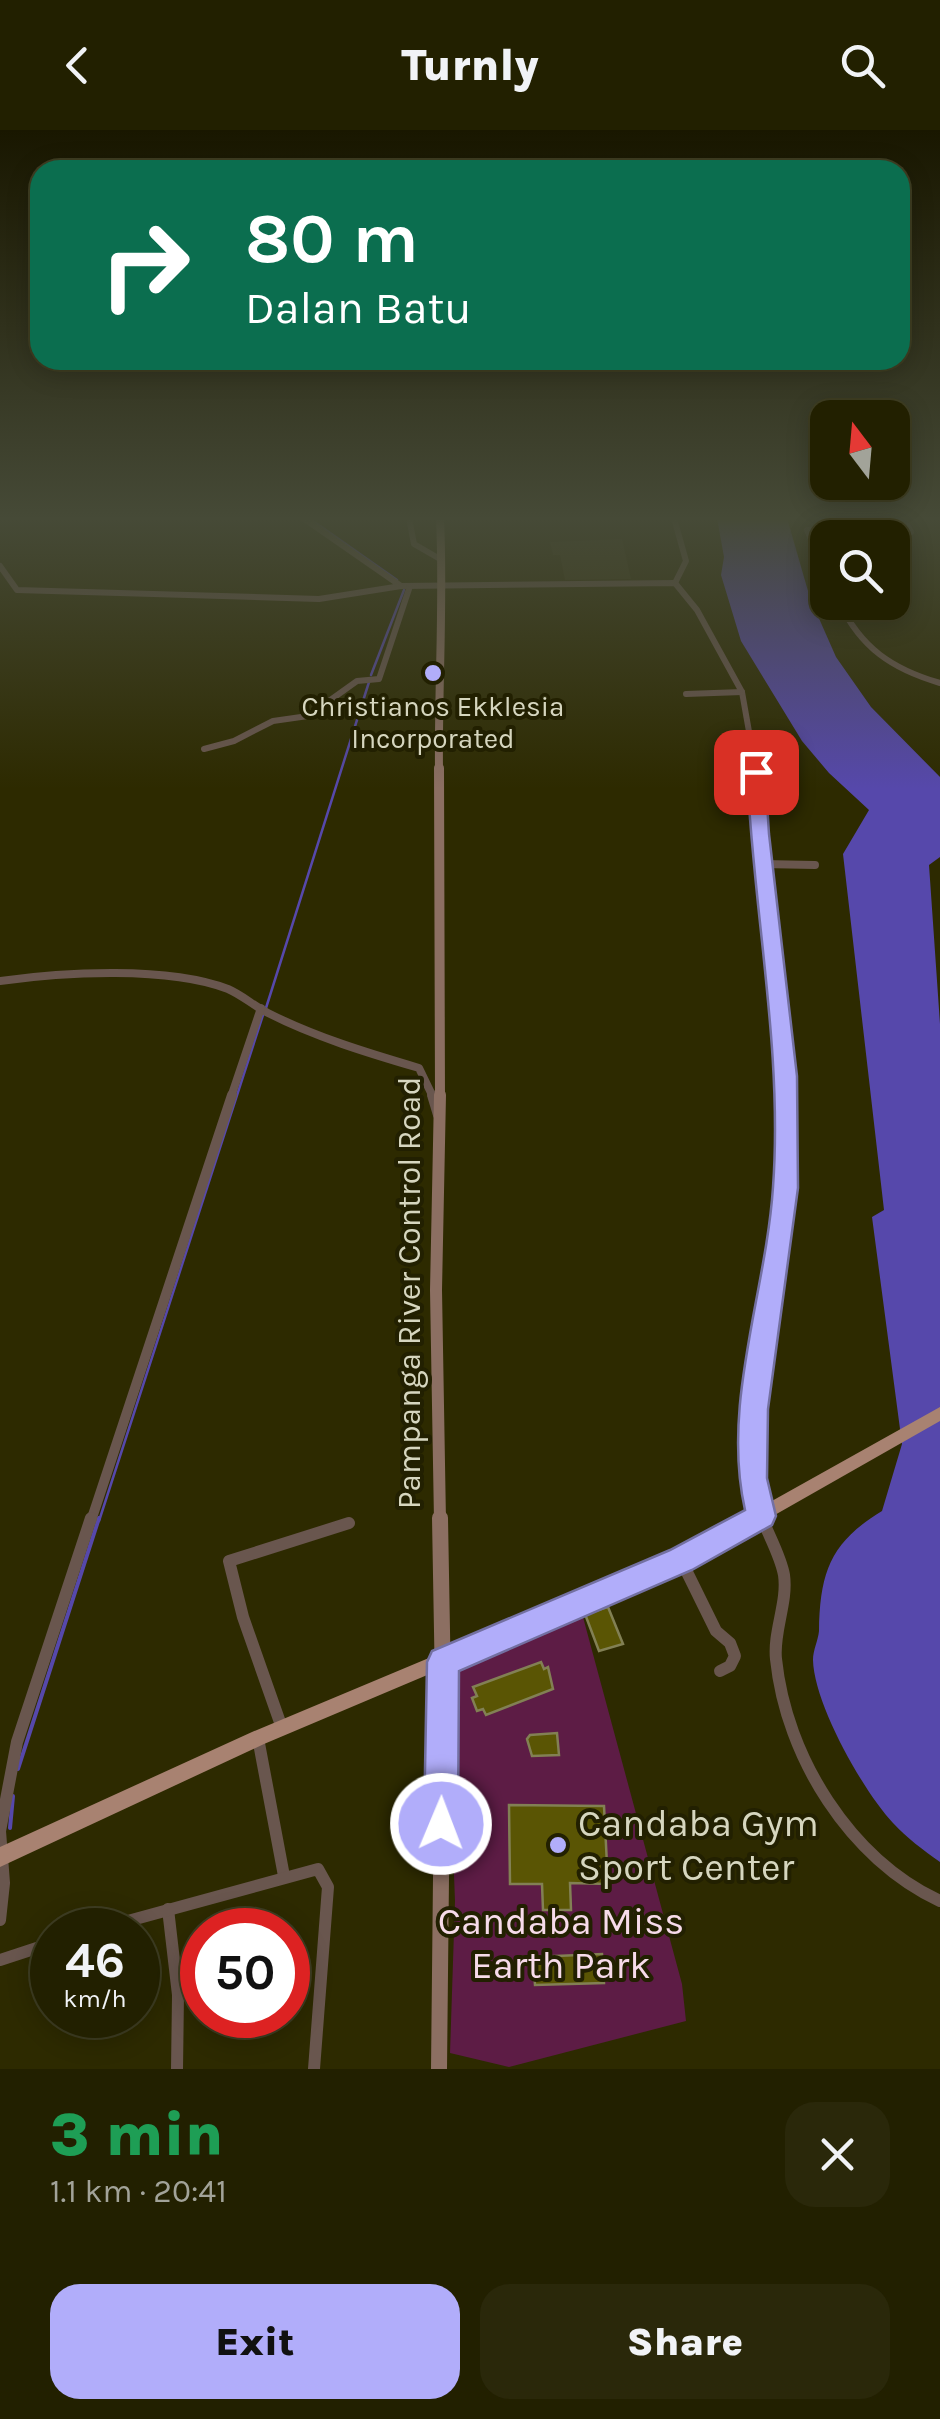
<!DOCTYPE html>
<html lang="en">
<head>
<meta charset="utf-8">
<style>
  :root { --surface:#222000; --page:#2a280a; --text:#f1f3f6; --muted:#a2a399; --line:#3f3e22; --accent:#b1adfa }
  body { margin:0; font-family:Karla,sans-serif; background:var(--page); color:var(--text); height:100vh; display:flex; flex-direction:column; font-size:38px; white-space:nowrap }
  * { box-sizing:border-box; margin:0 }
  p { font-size:32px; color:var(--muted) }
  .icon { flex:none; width:55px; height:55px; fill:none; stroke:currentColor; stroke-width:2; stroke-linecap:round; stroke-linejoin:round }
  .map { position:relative; height:1939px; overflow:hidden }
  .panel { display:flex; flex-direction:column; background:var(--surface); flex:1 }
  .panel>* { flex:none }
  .top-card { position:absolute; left:30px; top:30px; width:880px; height:210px; border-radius:30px; box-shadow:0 5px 25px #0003,0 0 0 2px var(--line); background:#0b6e4f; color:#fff; overflow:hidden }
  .needle { width:65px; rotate:344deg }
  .tools { position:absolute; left:810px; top:270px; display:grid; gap:20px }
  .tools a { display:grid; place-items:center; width:100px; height:100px; border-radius:20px; background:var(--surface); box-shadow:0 5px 25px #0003,0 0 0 2px var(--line); font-size:50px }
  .speed { position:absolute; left:30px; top:1778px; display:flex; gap:20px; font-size:50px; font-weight:700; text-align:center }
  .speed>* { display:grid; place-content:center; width:130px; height:130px; border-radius:50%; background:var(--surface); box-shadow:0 5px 25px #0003,0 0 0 2px var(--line); line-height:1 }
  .speed small { font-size:25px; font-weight:400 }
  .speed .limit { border:15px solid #d22; background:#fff; color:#111 }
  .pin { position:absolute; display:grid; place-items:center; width:85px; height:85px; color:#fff; margin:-42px; border-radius:20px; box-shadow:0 5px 15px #0006 }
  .me { position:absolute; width:110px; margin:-55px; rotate:1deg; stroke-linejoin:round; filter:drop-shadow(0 0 8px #0008) }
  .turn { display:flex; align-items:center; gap:35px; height:210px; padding:0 50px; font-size:45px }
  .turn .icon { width:130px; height:130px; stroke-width:2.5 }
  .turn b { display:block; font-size:70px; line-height:85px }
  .round { display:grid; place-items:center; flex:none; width:105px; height:105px; border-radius:30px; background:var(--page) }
  .summary { display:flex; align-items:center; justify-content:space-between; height:170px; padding:0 50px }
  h1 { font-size:60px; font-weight:800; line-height:75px; color:#1e9e55 }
  .action { display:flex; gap:20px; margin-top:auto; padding:20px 50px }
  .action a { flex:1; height:115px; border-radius:30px; background:var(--accent); color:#111; font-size:40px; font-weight:800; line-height:115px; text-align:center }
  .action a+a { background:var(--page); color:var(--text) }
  header { display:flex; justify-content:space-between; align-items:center; height:130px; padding:0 50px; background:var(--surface); font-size:45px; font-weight:800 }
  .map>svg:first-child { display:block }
</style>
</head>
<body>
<header><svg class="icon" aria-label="back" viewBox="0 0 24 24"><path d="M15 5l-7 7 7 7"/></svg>Turnly<svg class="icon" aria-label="search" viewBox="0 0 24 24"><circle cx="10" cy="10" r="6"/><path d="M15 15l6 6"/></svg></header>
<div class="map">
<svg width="940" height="1939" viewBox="0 0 940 1939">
  <rect width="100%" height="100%" fill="#2d2a00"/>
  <polygon fill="#39360e" points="622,409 631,449 565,450 560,425 553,425 550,412"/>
  <polygon fill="#5d1c45" points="580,1476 682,1854 686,1891 509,1937 450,1923 455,1771 446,1533"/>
  <path fill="#5648ab" d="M 717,388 L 787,388 L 810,468 L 836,527 L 871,577 L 940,647 L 940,727 L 929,735 L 940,894 L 940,1732 C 923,1720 907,1708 893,1693 C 863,1661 814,1574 813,1530 C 813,1520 818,1511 819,1501 C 820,1441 831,1412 882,1381 L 902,1314 L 872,1087 L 884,1080 L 843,724 L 869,680 L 829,643 L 802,611 L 741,511 L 721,445 L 724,427 Z"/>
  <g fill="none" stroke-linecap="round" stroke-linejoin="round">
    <g stroke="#5648ab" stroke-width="2.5">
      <polyline points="313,391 397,450"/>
      <polyline points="371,545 404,460"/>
      <polyline points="266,878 369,552"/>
      <polyline points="99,1391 263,885"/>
    </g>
    <g stroke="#5648ab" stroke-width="4">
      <polyline points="18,1639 99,1388"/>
      <polyline points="10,1698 13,1666"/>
    </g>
  </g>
  <g fill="#5a5504" stroke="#828054" stroke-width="2.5">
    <polygon points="608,1477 623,1514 599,1521 585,1484"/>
    <polygon points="541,1532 544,1539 548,1537 553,1559 486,1585 483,1579 477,1581 472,1568 477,1566 473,1557"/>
    <polygon points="557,1603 559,1625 532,1626 527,1609 530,1605"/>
    <polygon points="509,1675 604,1676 608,1754 570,1753 571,1780 543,1780 542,1754 510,1754"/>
    <polygon points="602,1824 604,1853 535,1855 533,1827"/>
  </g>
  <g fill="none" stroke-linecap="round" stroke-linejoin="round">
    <g stroke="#69564e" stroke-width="6">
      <polyline points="303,388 401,456"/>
      <polyline points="409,388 414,414 440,429"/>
      <polyline points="674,388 686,431 675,453"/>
      <polyline points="0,436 17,460 319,469 401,456 675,453 697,480 742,562 756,641"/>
      <polyline points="686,564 742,562"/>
      <polyline points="204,619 234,611 273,591 308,586 357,551 379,549 410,456"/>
    </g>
    <g stroke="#69564e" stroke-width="8">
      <polyline points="755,638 786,967"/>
      <polyline points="762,734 815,735"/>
      <path d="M 0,851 C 63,842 168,836 228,859 C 242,865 254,876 268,883 C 315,907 368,923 419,938 L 433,967"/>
      <polyline points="231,967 261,878"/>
    </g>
    <g stroke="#69564e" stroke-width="10">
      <polyline points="432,965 438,985"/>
      <polyline points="91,1391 232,965"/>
      <path d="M 763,1391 C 729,1289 780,1162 786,1057 C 788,1026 786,995 786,965"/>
    </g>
    <g stroke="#69564e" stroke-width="12">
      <path d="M 762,1388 C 769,1406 781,1427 784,1445 C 788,1472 773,1502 776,1529 C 786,1627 850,1729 940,1771"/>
      <polyline points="681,1430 716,1501 730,1513 735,1526 730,1536 720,1541"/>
      <polyline points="282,1598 243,1487 229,1431 349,1393"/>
      <polyline points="258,1608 284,1746"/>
      <polyline points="168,1779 178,1865 177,1939"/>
      <polyline points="0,1790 4,1753 0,1701 17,1612 91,1388"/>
      <polyline points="95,1800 318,1739 328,1757 314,1939"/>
      <polyline points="0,1830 52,1813"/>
    </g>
    <g stroke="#69564e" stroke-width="6">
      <polyline points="828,447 807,400 911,402 904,388"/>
      <path d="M 839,472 C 861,518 892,539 940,553"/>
    </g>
    <path stroke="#8c6f62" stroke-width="8" d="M 439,641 C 438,556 444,472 440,388"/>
    <polyline stroke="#8c6f62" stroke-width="10" points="439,638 440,967"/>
    <polyline stroke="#8c6f62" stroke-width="12" points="440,965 436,1160 440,1391"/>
    <polyline stroke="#8c6f62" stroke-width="16" points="439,1939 443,1557 440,1388"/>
    <polygon fill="#a88271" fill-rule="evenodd" points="940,1277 940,1291 687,1435 264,1614 0,1737 0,1717 252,1602 675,1425"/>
  </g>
  <linearGradient id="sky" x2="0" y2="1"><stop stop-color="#191700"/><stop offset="0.59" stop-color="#464a37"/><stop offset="1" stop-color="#464a37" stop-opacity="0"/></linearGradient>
  <rect width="940" height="659" fill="url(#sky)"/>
  <path fill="#b1adfa" stroke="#7370a2" stroke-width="2.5" d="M 756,636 L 765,642 L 769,704 L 797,946 L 798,1058 L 768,1279 L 767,1348 L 776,1386 L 772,1395 L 692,1440 L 459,1541 L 458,1694 L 453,1706 L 441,1711 L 429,1706 L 424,1694 L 427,1532 L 432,1521 L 670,1420 L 745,1380 C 721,1274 766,1163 773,1057 C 783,919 753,780 747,642 Z"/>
  <g fill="#b1adfa" stroke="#222001" stroke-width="4">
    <circle cx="433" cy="543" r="10"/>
    <circle cx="558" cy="1715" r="10"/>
  </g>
  <g text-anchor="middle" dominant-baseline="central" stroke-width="8" stroke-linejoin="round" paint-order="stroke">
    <g font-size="28" fill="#d6d6bf" stroke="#222001">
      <text x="433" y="576">Christianos Ekklesia<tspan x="433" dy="32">Incorporated</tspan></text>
    </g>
    <g font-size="32" fill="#d6d6bf" stroke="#222001">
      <text transform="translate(409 1163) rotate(-90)">Pampanga River Control Road</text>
    </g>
    <g font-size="38" fill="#d6d6bf" stroke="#222001" text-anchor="start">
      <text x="578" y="1693">Candaba Gym<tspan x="578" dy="44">Sport Center</tspan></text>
    </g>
    <g font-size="38" fill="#f7dbea" stroke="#222001">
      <text x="561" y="1791">Candaba Miss<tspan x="561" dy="44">Earth Park</tspan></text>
    </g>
  </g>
</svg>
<div class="tools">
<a><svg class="needle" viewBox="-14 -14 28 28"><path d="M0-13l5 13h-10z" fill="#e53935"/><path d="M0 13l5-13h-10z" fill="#a2a399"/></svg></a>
<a><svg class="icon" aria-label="search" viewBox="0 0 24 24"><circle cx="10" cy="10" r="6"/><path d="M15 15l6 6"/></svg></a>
</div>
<div class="speed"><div>46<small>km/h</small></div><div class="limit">50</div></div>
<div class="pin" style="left:756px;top:642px;background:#d93025"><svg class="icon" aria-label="arrive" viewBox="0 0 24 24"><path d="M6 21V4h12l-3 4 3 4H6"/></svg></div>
<svg class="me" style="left:441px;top:1694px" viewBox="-20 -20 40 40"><circle r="17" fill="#b1adfa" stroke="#fff" stroke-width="3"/><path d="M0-11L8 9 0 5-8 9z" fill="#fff"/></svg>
<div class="top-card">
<div class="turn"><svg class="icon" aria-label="right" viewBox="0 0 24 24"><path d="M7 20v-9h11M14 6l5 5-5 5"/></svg><div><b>80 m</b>Dalan Batu</div></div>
</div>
</div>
<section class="panel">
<div class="summary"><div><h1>3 min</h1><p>1.1 km · 20:41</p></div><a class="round"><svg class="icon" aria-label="close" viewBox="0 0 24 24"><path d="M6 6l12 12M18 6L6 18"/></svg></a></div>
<div class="action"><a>Exit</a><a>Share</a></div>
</section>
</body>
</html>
